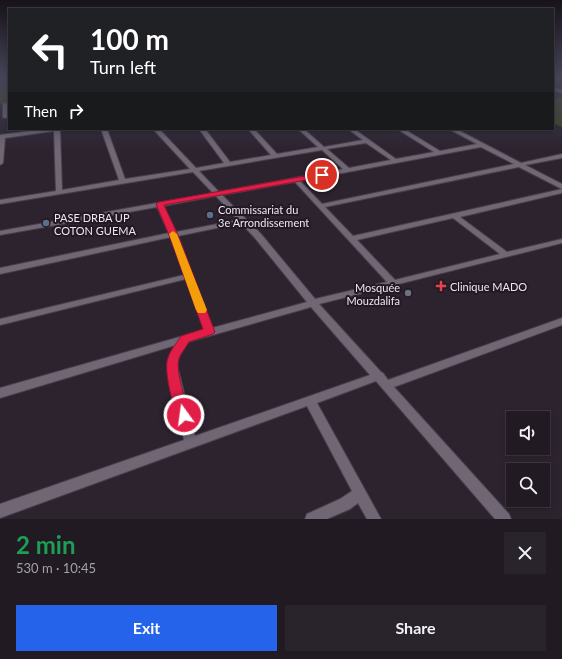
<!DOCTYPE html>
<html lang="en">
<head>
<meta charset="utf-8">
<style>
  :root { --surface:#211a23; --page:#29232b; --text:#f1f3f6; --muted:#a2a1a6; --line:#3e3841; --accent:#2563eb }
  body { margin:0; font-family:Lato,sans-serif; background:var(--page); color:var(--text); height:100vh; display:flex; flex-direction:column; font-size:15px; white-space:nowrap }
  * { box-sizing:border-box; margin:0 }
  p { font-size:13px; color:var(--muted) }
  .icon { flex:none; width:22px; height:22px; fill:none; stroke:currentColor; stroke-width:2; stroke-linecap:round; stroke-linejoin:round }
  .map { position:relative; height:519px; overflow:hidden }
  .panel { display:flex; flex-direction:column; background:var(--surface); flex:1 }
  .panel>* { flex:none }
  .top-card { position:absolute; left:8px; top:8px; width:546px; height:122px; border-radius:0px; box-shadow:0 2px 6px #0003,0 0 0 1px var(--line); background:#202124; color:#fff; overflow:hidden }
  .fabs { position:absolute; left:506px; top:411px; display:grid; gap:8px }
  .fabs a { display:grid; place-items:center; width:44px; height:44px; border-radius:0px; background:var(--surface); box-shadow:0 2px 6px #0003,0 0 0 1px var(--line); font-size:20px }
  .pin { position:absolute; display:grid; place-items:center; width:34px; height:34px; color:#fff; margin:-17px; border:2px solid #fff; border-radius:50%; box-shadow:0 1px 4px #0007 }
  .me { position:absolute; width:44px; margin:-22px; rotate:346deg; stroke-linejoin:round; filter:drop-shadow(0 0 3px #0008) }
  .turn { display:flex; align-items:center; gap:14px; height:84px; padding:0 16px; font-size:18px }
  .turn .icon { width:52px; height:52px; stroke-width:2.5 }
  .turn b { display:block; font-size:28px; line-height:34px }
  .then { display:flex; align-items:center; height:38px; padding:0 16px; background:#0003; gap:8px; font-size:15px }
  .round { display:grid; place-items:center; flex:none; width:42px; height:42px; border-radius:0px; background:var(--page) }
  .headline { display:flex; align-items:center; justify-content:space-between; height:68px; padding:0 16px }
  h1 { font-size:24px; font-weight:700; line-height:30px; color:#1e9e55 }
  .cta { display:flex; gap:8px; margin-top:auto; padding:8px 16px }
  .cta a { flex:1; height:46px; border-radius:0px; background:var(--accent); color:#fff; font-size:16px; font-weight:700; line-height:46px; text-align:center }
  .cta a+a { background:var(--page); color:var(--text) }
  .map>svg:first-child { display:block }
</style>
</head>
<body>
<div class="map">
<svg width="562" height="519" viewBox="0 0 562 519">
  <rect width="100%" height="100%" fill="#2c232f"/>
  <g fill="#3e4423">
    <polygon points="9,83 9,103 0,104 0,84"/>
    <polygon points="562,97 562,127 553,123 553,99"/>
  </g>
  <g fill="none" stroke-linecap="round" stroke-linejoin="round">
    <defs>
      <g id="minor">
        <polygon points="0,77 9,77 9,78 0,79"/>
        <polygon points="553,87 562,90 562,93 553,90"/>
        <polygon points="5,103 7,104 7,117 5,118 3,117 3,104"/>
        <path d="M 46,129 L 60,129 L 62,190 L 119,180 L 101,129 L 107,129 L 125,179 L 190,169 L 153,129 L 159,129 L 196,168 L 224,163 L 199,129 L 205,129 L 230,162 L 271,155 L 248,129 L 254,129 L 277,154 L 318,147 L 298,129 L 304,129 L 324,147 L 363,140 L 348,129 L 354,129 L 396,159 L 434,152 L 397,129 L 404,129 L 440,151 L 477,144 L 449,129 L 456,129 L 521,163 L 562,154 L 562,158 L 525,165 L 562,184 L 562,189 L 519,167 L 325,207 L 353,236 L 562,189 L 562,193 L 460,217 L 507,252 L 562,239 L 562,243 L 319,304 L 381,372 L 383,373 L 388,380 L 562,318 L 562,325 L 394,387 L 509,514 L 511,519 L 495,519 L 376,381 L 317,403 L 381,519 L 367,519 L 358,503 L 350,509 L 327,519 L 305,519 L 307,514 L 340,499 L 352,491 L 307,406 L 0,518 L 0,504 L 184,440 L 167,365 L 169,357 L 176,345 L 0,398 L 0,388 L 204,330 L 186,279 L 0,325 L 0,319 L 184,275 L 171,237 L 0,274 L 0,268 L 169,233 L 157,207 L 0,235 L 0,231 L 213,193 L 193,172 L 0,204 L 0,200 L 56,191 L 54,131 L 5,138 L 3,163 L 0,165 L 0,135 ZM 366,143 L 391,160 L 349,168 L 327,149 ZM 481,147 L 514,164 L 322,204 L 300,181 ZM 322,150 L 343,169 L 219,192 L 199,171 ZM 295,182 L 387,282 L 315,299 L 261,234 L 222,195 ZM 216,196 L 238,220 L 176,232 L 163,206 ZM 453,218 L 500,254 L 395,280 L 357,240 ZM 241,223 L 255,238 L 307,302 L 212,328 L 178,236 ZM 311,307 L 370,375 L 195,436 L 177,365 L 179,357 L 188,342 Z"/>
      </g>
    </defs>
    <use href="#minor" stroke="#48404b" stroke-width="2"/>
    <use href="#minor" fill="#716674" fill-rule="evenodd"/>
  </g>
  <linearGradient id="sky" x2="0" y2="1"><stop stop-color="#18131a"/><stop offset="0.52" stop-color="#454558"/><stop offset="1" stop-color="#454558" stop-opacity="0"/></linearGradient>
  <rect width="562" height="149" fill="url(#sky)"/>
  <path fill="#e11d48" stroke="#92132f" d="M 322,173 L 324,174 L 324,177 L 164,205 L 178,235 L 215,332 L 213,334 L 189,342 C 186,347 181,353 179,358 C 175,372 186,401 190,415 L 188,419 L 184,421 L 179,419 C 173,407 163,370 168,358 C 170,350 177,343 181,336 L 203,329 L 169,235 L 156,204 L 159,202 Z"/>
  <polygon fill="#f59e0b" points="173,231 177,234 207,310 205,313 198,313 196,310 169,234"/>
  <g fill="#5c6f8a" stroke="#221925" stroke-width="1.5">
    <circle cx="210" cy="215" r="4"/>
    <circle cx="46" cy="223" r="4"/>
  </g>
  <path fill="#e0444e" stroke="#221925" stroke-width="1.5" d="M439 280h4v4h4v4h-4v4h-4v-4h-4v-4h4z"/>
  <circle fill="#6b7280" stroke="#221925" stroke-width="1.5" cx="408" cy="293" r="4"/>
  <g text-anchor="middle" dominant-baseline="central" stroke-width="4" stroke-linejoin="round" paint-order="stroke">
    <g font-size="11" fill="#ece6ee" stroke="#221925" text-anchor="start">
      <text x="218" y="209">Commissariat du<tspan x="218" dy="13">3e Arrondissement</tspan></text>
      <text x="54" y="217">PASE DRBA UP<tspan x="54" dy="13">COTON GUEMA</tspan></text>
      <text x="450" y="286">Clinique MADO</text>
      <text x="400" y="287" text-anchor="end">Mosquée<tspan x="400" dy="13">Mouzdalifa</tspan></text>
    </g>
  </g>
</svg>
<div class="fabs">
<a><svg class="icon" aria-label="sound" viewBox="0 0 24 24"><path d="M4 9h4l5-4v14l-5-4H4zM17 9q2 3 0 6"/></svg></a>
<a><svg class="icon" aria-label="search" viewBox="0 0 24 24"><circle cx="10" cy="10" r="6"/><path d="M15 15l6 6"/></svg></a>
</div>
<div class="pin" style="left:322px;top:175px;background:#d93025"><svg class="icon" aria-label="arrive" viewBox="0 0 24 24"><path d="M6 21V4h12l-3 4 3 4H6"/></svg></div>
<svg class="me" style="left:184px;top:415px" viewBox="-20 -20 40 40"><circle r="17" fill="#e11d48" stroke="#fff" stroke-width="3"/><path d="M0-11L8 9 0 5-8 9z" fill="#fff"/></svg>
<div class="top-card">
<div class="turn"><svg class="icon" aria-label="left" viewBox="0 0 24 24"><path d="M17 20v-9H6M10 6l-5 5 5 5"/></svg><div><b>100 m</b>Turn left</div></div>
<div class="then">Then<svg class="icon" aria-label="right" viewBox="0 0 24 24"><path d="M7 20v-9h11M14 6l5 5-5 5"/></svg></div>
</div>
</div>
<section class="panel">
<div class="headline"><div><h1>2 min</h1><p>530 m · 10:45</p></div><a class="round"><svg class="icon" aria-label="close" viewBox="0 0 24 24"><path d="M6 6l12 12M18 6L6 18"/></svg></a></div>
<div class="cta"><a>Exit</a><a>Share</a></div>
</section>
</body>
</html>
